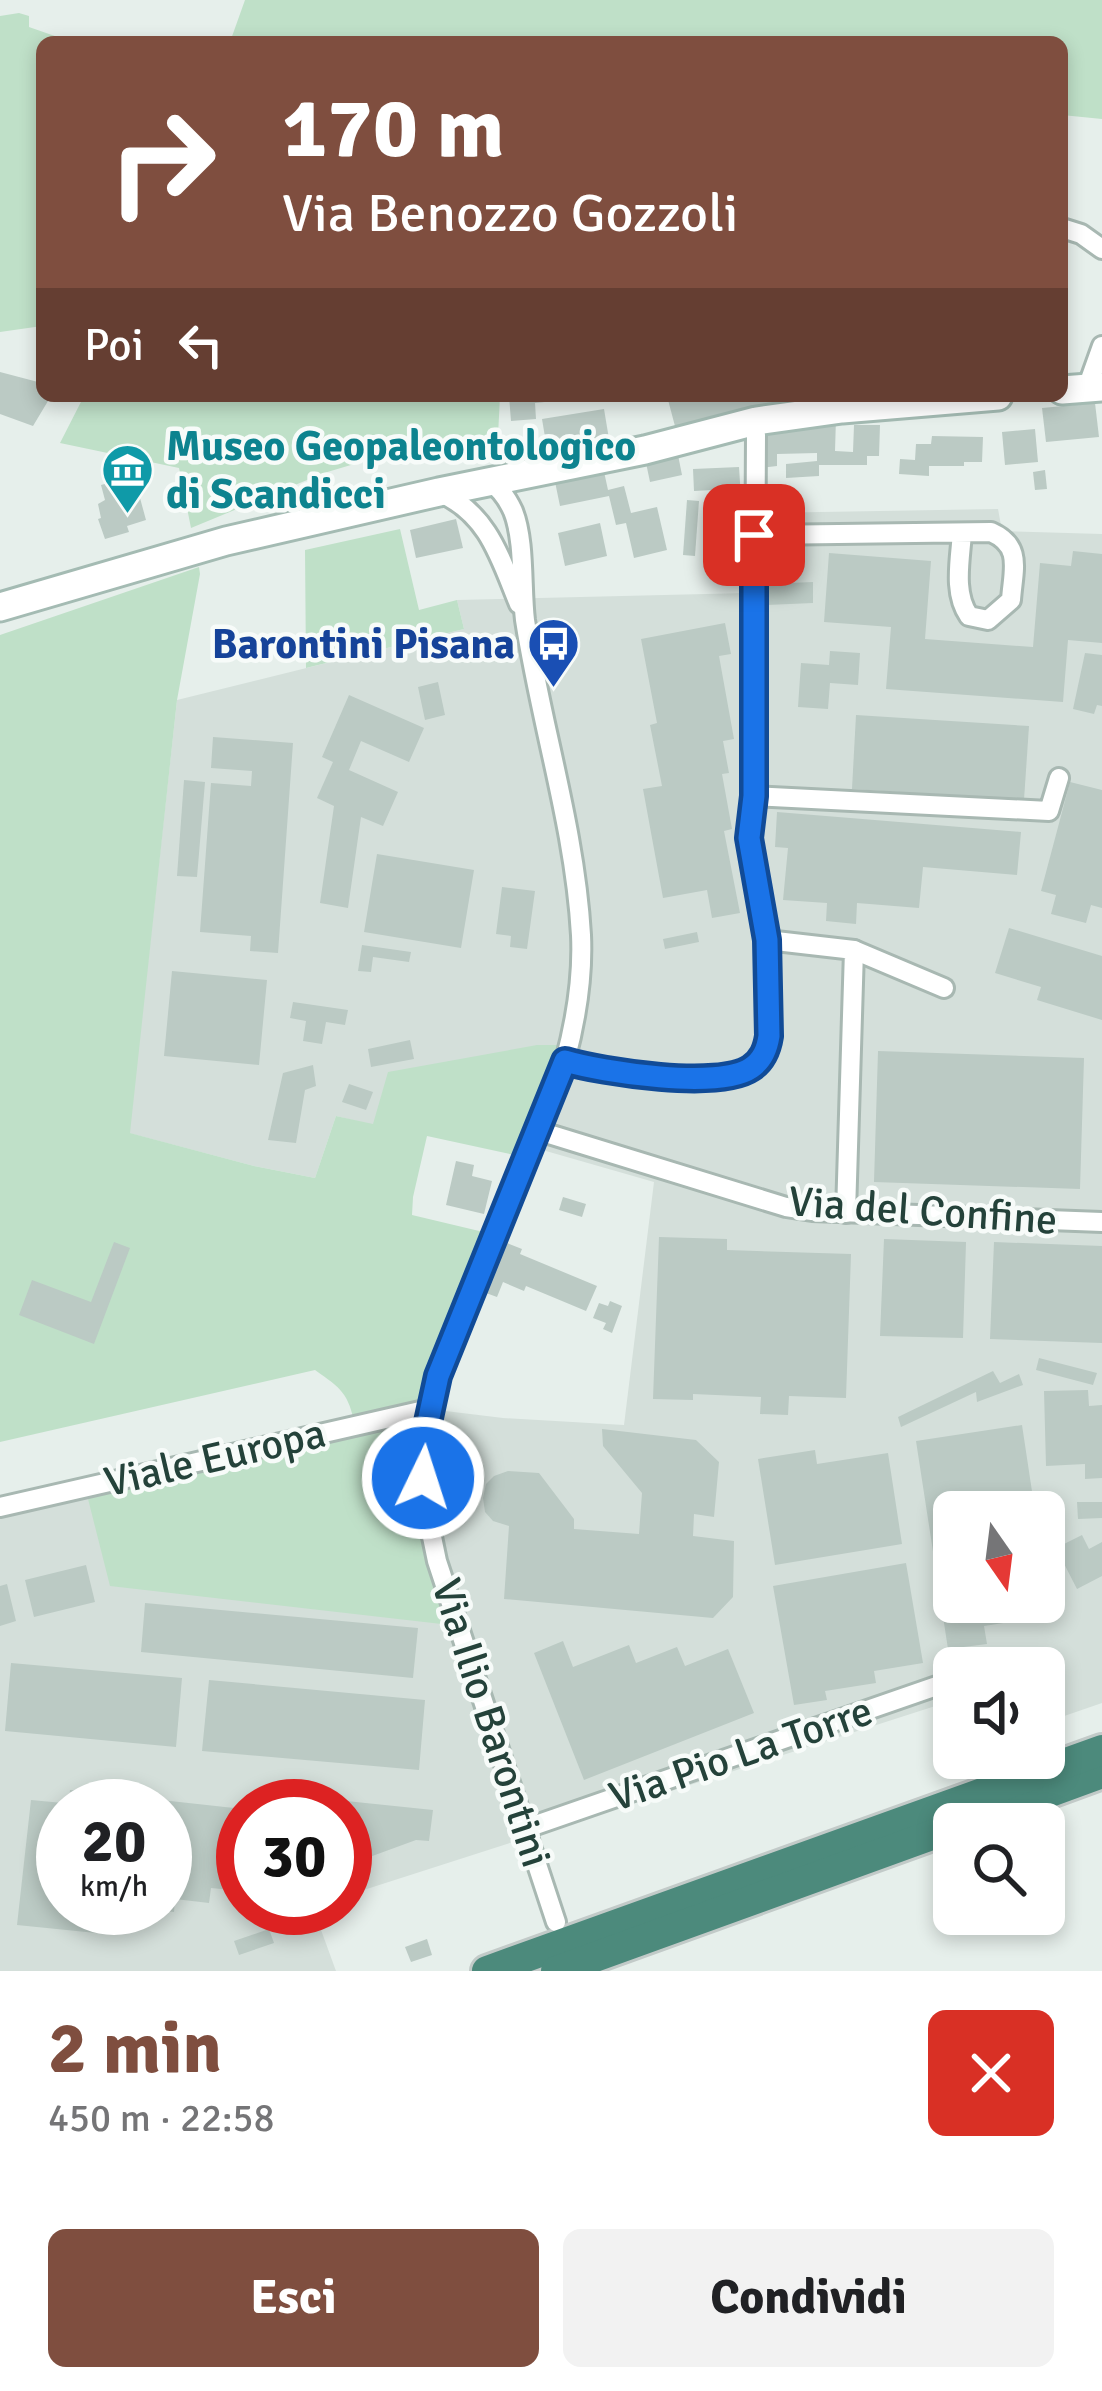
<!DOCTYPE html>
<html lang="it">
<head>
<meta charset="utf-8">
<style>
  :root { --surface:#fff; --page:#f2f2f2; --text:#202124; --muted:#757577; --accent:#7f4e3f }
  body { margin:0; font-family:Signika,sans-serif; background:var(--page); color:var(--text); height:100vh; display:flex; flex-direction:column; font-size:45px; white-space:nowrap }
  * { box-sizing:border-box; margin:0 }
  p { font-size:39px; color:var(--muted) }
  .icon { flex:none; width:66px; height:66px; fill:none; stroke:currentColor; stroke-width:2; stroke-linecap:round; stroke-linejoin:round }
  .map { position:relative; height:1971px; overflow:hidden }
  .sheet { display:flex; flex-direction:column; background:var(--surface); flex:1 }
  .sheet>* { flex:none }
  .guide { position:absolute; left:36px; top:36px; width:1032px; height:366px; border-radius:18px; box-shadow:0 6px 18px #0003; background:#7f4e3f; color:#fff; overflow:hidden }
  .needle { width:78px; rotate:166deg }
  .controls { position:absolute; left:933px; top:1491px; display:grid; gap:24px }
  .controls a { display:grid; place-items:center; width:132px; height:132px; border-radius:18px; background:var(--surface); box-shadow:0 6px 18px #0003; font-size:60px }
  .speed { position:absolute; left:36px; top:1779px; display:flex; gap:24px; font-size:60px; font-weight:700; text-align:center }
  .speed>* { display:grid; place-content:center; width:156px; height:156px; border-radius:50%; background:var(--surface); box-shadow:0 6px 18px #0003; line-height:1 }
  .speed small { font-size:30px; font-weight:400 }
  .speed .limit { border:18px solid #d22; background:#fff; color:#111 }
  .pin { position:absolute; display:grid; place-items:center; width:102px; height:102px; color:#fff; margin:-51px; border-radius:24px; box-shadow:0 6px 18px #0006 }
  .me { position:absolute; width:132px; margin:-66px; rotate:4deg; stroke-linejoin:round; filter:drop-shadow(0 0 9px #0008) }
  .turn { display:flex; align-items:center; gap:42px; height:252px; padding:0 48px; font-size:54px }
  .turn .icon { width:156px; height:156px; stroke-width:2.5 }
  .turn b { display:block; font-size:84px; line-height:102px }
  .then { display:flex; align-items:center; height:114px; padding:0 48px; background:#0003; gap:24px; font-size:45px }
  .round { display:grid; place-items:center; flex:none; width:126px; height:126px; border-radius:18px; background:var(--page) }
  .summary { display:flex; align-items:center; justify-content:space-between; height:204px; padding:0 48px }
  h1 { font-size:72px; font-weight:700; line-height:90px; color:var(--accent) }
  .action { display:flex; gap:24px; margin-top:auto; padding:24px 48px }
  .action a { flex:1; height:138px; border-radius:18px; background:var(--accent); color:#fff; font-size:48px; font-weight:700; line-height:138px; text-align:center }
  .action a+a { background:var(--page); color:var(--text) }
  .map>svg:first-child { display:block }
</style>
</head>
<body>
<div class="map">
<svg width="1102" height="1971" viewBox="0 0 1102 1971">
  <rect width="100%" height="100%" fill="#e6efeb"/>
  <path fill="#d4dfda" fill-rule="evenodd" d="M 998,509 L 1002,531 L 1102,534 L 1102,1703 L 1044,1723 L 1044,1668 L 954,1668 L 954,1700 L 345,1896 L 345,1806 L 243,1806 L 243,1908 L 313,1908 L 336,1971 L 0,1971 L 0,1507 L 85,1487 L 433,1544 L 429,1409 L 503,1418 L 624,1425 L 654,1182 L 532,1147 L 373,1125 L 336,1116 L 315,1178 L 254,1166 L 129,1133 L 177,700 L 464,629 L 457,600 L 747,593 L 760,513 ZM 954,1512 L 1044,1512 L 1044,1602 L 954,1602 ZM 63,1806 L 165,1806 L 165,1908 L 63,1908 Z"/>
  <g fill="#bfe0c8">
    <polygon points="245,0 1102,0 1102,119 1062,115 1062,42 230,42"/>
    <polygon points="19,13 29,16 29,27 72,42 42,42 42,326 0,332 0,16"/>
    <polygon points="84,396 500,396 497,456 441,461 392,458 361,462 324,473 191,528 179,468 60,443"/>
    <polygon points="400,529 419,610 457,600 464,629 306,668 305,550"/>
    <path d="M 199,567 L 200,574 L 177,700 L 130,1133 L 254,1166 L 315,1178 L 336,1116 L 373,1124 L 388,1072 L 537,1045 L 569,1045 L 528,1158 L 427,1136 L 413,1197 L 412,1215 L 496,1235 L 438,1376 L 423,1478 L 459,1626 L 110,1586 L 85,1487 L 355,1425 C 348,1393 342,1389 315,1370 L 0,1442 L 0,635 Z"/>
  </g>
  <g fill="#bbcac4">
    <polygon points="0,372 38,382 42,379 42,396 51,396 33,426 0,414"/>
    <polygon points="509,396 574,396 574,399 535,403 536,419 511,421"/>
    <polygon points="667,396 785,396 786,402 676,430"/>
    <polygon points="1095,403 1099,437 1046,442 1042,408"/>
    <polygon points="604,409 610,445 548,455 542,419"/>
    <polygon points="836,418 835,451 853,452 854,425 880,425 879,456 867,456 867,465 819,465 819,476 786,478 786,464 817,461 817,453 777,454 777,466 760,468 759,426"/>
    <polygon points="1035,429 1038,462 1005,465 1002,432"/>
    <polygon points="932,436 983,437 982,462 964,462 964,466 929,466 929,476 899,474 900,459 915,460 916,444 931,444"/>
    <polygon points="677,450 682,475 650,482 645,458"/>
    <polygon points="603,467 608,490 624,486 631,513 657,507 667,550 634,558 626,523 616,525 609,496 560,506 554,477"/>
    <polygon points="739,467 741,498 749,498 750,525 720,526 719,499 714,499 713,490 694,491 693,469"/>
    <polygon points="1045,470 1047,489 1035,490 1033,472"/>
    <polygon points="134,476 146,520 127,526 129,532 105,539 98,519 101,518 98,504 105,500 101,485"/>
    <polygon points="687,500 699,501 695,556 683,555"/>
    <polygon points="456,519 463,548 416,558 410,530"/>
    <polygon points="600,523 607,556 565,566 558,533"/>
    <polygon points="738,544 739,559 709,561 709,545"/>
    <polygon points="1073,551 1102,554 1102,643 1068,640 1063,702 886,689 891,627 824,622 829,553 931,561 925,639 1033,647 1040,563 1071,566"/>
    <polygon points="813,582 813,603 767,605 766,584"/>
    <polygon points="725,623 731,654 719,656 734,739 723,741 729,773 722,774 732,829 724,831 740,913 712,918 707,890 663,898 643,789 662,786 650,725 657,723 641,639"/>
    <polygon points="830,651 860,653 858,685 830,683 828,709 798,707 801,663 829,665"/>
    <polygon points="1085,653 1102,655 1102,706 1097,705 1094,714 1073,709"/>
    <polygon points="438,682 445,715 425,720 418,687"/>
    <polygon points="349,695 424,728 409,762 361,741 349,770 398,792 383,826 361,817 348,908 320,903 334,806 317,798 333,762 322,757"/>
    <polygon points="856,715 1029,726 1024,800 852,789"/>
    <polygon points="213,737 293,743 278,953 250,951 251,936 200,932 211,783 251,786 252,771 211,768"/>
    <polygon points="184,780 205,782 197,877 177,876"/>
    <polygon points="1070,782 1102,790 1102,908 1091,905 1086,923 1051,914 1056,895 1041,891"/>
    <polygon points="777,812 1021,832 1017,875 923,867 919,908 857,903 856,924 826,921 827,903 783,900 788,848 775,847"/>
    <polygon points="377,854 474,870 461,948 364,932"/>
    <polygon points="502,887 535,891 527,949 510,947 511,936 496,934"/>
    <polygon points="1009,928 1102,956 1102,1020 1037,1000 1041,987 995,973"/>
    <polygon points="697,932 699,942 665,949 663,939"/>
    <polygon points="362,945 411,952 409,962 373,957 371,972 358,971"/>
    <polygon points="172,971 267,980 259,1065 164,1056"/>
    <polygon points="293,1002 348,1010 345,1025 326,1022 322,1044 303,1041 306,1021 290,1018"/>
    <polygon points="410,1040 414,1059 371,1067 368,1049"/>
    <polygon points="878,1051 1084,1058 1080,1189 874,1182"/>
    <polygon points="313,1065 316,1086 305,1090 296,1143 268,1140 283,1073"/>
    <polygon points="349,1084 373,1092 366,1110 342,1102"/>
    <polygon points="456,1161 474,1165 472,1176 492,1181 484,1214 446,1205"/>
    <polygon points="563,1197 586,1204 582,1217 559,1210"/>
    <polygon points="659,1237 727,1239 727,1250 851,1254 846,1398 789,1396 788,1415 760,1414 761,1397 693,1394 693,1400 653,1399"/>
    <polygon points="884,1239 966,1242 963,1338 880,1336"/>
    <polygon points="114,1242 130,1248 94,1344 19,1315 32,1280 91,1302"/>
    <polygon points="994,1242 1102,1246 1102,1343 990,1339"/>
    <polygon points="507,1243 522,1249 520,1254 597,1286 586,1311 526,1286 524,1291 503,1282 497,1297 486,1293"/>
    <polygon points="610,1301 622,1306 612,1333 603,1329 606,1323 593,1318 599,1303 608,1306"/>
    <polygon points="1039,1358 1097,1373 1093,1385 1036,1370"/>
    <polygon points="993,1371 1000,1383 1019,1374 1023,1385 977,1402 976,1392 901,1427 898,1417"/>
    <polygon points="1088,1390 1089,1406 1102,1405 1102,1478 1085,1479 1085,1464 1046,1466 1044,1391"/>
    <polygon points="1022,1425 1033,1498 1017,1500 1019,1512 954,1512 954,1602 1033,1602 1035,1618 984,1626 987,1644 948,1649 916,1441"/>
    <polygon points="602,1429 696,1440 719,1462 714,1517 694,1514 693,1536 734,1541 733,1597 713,1618 504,1599 509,1526 493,1521 485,1512 483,1498 486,1484 494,1476 508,1471 539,1473 574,1519 574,1529 639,1534 642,1493 603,1446"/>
    <polygon points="815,1450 817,1464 888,1453 902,1544 775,1565 758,1459"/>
    <polygon points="1077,1502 1102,1502 1102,1518 1078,1519"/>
    <polygon points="1082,1535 1089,1549 1102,1542 1102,1576 1077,1589 1056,1548"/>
    <polygon points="906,1563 923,1663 874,1671 876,1683 825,1691 827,1700 794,1705 773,1586"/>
    <polygon points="86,1565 95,1602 34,1617 25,1580"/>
    <polygon points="7,1584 16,1621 0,1626 0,1586"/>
    <polygon points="145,1603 418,1628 413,1678 141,1652"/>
    <polygon points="563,1641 573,1667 629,1645 636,1663 677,1647 685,1666 728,1649 754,1713 584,1780 534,1653"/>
    <polygon points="11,1663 182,1678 176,1747 5,1731"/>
    <polygon points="209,1680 425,1700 419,1770 202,1751"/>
    <polygon points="70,1790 243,1809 242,1891 211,1888 209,1903 175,1899 174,1912 165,1911 165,1806 68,1806"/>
    <polygon points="327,1799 433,1810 429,1841 416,1840 345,1866 345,1806 326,1806"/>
    <polygon points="31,1800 63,1803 63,1908 143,1908 141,1922 108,1918 106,1934 17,1925"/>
    <polygon points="269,1929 274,1943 239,1955 234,1941"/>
    <polygon points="427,1939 432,1955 411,1962 405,1947"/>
  </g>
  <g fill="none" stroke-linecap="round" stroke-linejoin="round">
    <defs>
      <g id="minor">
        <polyline points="1062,228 1081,234 1102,249"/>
        <polyline points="1087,388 1102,346"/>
        <path d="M 491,482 C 500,489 508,500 513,511 C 525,541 521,587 525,620 C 541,725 575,828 581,935 C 583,978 576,1020 565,1061 L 438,1376 L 429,1409 L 423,1445 L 423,1478 L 426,1508 L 437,1561 L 556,1922"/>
        <path d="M 441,493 C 489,515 500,558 519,604"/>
        <path d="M 755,535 L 991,532 C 1023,546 1013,570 1011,600 L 988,620 L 969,616 C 953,593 960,561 962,533"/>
        <polyline points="754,796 1049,811 1059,778"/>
        <polyline points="767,940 854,950 846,1213"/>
        <polyline points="854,950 944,988"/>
        <path d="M 565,1061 C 604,1072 717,1091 751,1068 C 763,1060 767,1049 769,1036 L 767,940 L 749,839 L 754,796 L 756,435"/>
        <polyline points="539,1131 786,1207 812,1211 1102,1222"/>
        <polyline points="0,1507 429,1409"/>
        <polyline points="989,1668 997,1665"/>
        <polyline points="527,1828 954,1680"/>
      </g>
      <g id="secondary">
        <polyline points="1062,390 1102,387"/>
        <polyline points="0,607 226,541 439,492 645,450 756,421 842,409 998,396"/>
      </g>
      <g id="trunk">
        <polyline points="963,1824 1102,1773"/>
        <polyline points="487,1971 1102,1750"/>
        <polyline points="556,1971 954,1827"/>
      </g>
    </defs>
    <use href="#minor" stroke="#a8b8b2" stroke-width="24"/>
    <use href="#secondary" stroke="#a4bbb3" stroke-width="33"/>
    <use href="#trunk" stroke="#c2cac8" stroke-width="36"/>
    <use href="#minor" stroke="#fff" stroke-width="18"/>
    <use href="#secondary" stroke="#fff" stroke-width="27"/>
    <use href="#trunk" stroke="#4c8a7c" stroke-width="30"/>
  </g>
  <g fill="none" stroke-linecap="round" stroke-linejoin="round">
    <defs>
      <path id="route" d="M 423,1478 L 423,1445 L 438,1376 L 565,1061 C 602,1072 719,1090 751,1068 C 763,1060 767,1049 769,1036 L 767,940 L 749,838 L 754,796 L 754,535"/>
    </defs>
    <use href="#route" stroke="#114b97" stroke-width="30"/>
    <use href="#route" stroke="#1a73e8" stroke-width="21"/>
  </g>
  <defs>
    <symbol id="museum-pin" viewBox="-11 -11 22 30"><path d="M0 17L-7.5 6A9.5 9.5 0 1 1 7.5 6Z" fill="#0f9aa8" stroke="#f7fbf9"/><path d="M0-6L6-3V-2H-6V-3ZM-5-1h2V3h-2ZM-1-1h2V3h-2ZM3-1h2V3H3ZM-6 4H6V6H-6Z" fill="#fff"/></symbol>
    <symbol id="bus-pin" viewBox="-11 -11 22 30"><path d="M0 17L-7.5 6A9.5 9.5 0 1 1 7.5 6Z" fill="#1a4fb4" stroke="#f7fbf9"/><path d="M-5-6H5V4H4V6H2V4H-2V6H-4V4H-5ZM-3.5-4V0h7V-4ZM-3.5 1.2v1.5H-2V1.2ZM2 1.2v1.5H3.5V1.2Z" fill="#fff"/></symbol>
  </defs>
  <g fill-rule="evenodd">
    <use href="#museum-pin" x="98" y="440" width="59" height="81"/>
    <use href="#bus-pin" x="524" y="614" width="59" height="81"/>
  </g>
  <g text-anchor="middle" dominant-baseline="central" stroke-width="9" stroke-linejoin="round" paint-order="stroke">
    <g font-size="42" font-weight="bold" fill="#0d838f" stroke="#f7fbf9" text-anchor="start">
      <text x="166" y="446">Museo Geopaleontologico<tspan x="166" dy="48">di Scandicci</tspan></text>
    </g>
    <g font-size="42" font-weight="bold" fill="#164399" stroke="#f7fbf9" text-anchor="end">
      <text x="515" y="644">Barontini Pisana</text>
    </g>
    <g font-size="42" fill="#24423a" stroke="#f7fbf9">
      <text transform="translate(923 1211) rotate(4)">Via del Confine</text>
      <text transform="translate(215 1458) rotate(-13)">Viale Europa</text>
      <text transform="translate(491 1723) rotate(72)">Via Ilio Barontini</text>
      <text transform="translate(741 1754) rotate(-19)">Via Pio La Torre</text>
    </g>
  </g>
</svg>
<div class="controls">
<a><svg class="needle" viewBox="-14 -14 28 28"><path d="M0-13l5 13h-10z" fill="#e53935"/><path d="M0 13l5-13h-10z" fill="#757577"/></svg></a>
<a><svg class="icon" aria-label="sound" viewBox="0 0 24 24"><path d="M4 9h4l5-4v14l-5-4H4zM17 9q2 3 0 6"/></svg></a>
<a><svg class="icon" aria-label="search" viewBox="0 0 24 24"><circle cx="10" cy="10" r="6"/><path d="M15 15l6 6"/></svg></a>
</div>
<div class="speed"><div>20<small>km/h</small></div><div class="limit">30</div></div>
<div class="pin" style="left:754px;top:535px;background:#d93025"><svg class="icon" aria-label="arrive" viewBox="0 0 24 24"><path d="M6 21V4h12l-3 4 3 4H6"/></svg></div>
<svg class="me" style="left:423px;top:1478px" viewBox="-20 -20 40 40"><circle r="17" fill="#1a73e8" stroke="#fff" stroke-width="3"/><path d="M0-11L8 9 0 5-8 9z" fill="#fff"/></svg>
<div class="guide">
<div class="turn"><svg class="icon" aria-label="right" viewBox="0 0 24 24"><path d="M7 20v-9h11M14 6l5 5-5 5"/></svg><div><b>170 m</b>Via Benozzo Gozzoli</div></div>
<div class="then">Poi<svg class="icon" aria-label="left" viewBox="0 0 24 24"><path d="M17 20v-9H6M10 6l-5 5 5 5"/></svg></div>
</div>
</div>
<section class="sheet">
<div class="summary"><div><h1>2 min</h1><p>450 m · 22:58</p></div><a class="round" style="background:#d93025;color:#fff"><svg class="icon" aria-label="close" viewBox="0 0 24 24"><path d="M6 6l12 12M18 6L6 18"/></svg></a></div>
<div class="action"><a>Esci</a><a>Condividi</a></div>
</section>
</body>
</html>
